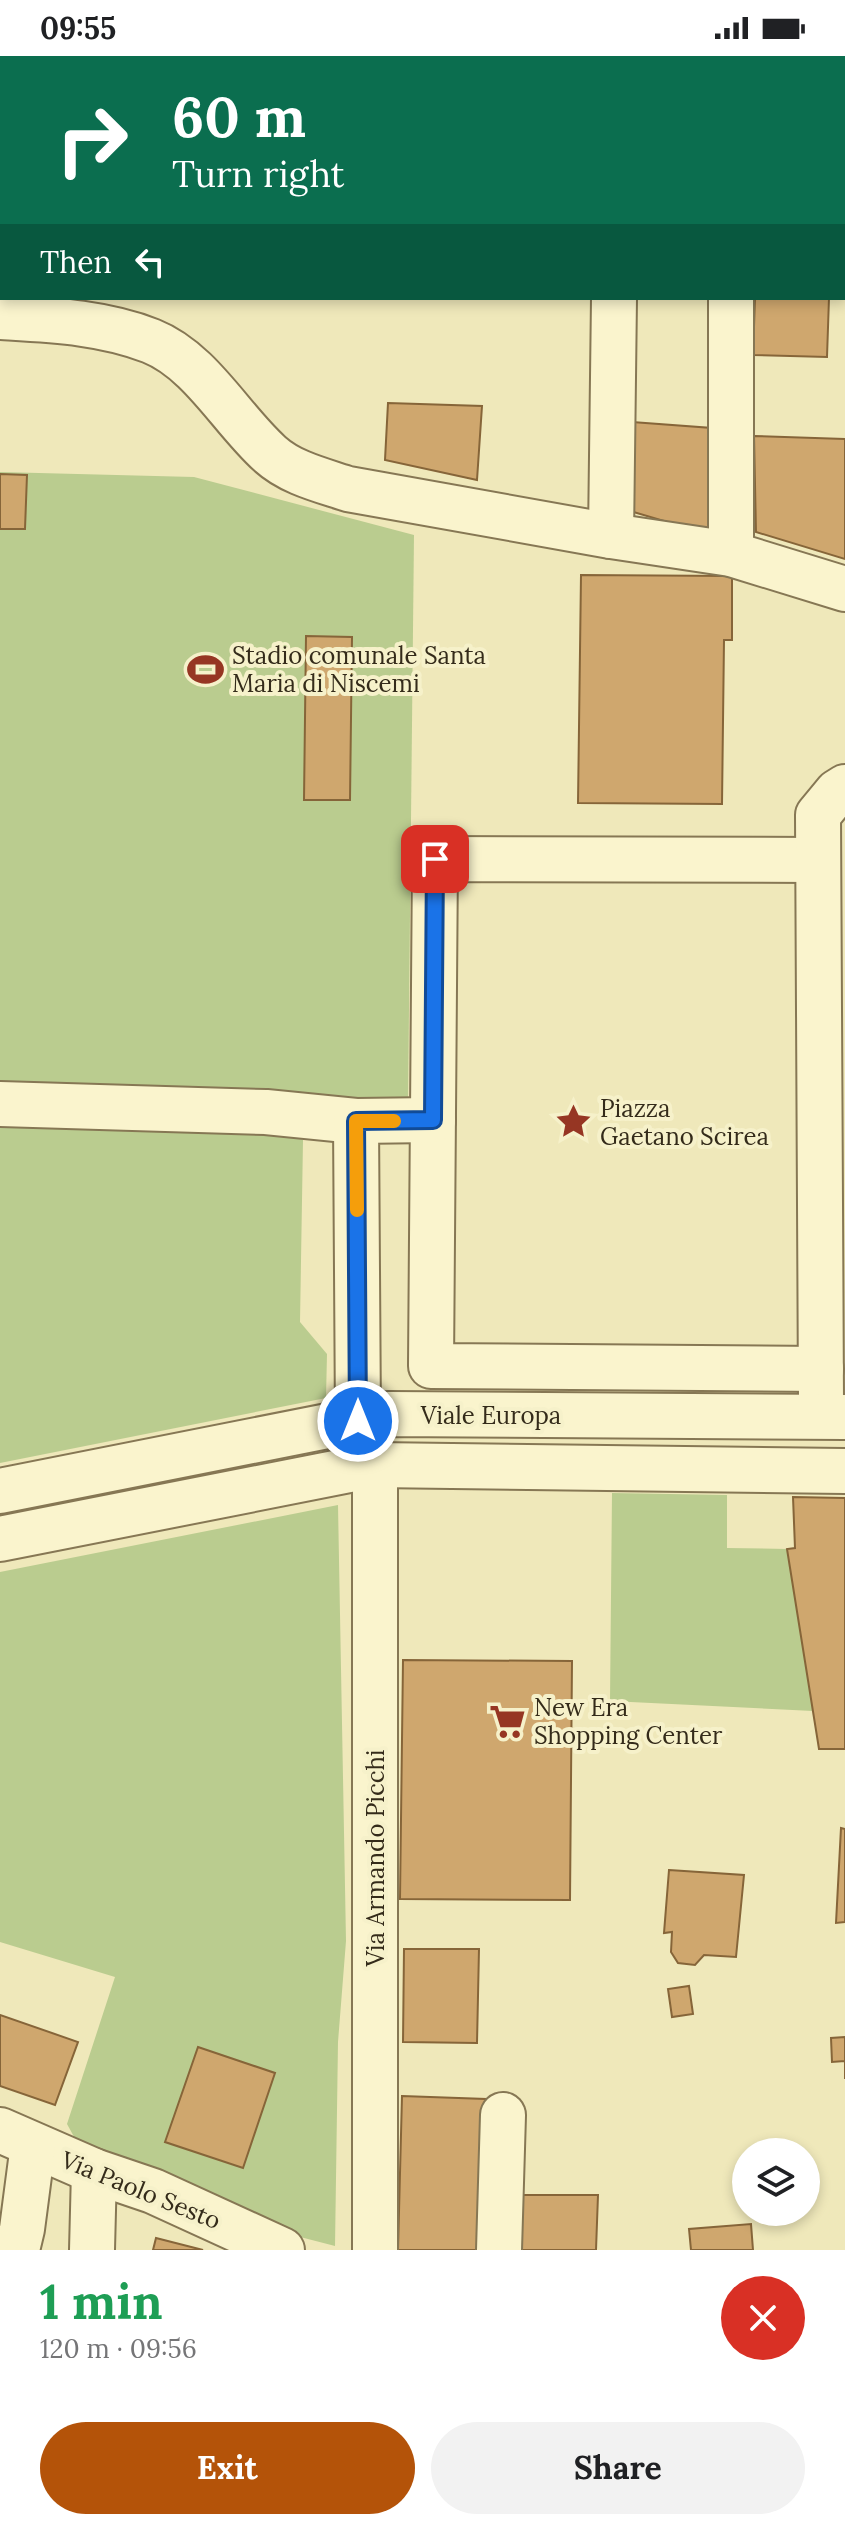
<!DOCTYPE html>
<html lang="en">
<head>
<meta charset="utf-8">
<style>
  :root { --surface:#fff; --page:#f2f2f2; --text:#202124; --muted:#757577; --accent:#b45309 }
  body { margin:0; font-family:Lora,serif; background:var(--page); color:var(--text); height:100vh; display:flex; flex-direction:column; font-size:30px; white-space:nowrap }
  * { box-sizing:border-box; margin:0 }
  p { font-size:26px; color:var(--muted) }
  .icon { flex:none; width:44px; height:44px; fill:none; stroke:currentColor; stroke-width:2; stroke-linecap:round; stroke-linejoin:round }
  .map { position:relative; height:2194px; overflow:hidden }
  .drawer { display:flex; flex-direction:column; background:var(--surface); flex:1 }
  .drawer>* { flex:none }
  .guide { position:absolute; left:0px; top:0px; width:846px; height:244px; box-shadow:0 4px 12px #0003; background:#0b6e4f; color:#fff; overflow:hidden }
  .fabs { position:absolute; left:732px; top:2082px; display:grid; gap:16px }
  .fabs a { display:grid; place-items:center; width:88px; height:88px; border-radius:50%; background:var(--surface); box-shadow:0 4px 12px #0003; font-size:40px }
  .pin { position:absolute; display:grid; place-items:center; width:68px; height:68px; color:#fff; margin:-34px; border-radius:16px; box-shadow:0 4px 12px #0006 }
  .me { position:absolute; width:88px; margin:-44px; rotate:0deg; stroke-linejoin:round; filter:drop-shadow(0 0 6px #0008) }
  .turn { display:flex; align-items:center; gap:28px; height:168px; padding:0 40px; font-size:36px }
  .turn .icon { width:104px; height:104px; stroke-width:2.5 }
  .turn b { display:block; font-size:56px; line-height:68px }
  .then { display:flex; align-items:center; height:76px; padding:0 40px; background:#0003; gap:16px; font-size:30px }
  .round { display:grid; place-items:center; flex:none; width:84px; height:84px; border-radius:42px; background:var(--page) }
  .head { display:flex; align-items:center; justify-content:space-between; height:136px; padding:0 40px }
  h1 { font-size:48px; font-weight:800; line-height:60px; color:#1e9e55 }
  .primary-button { display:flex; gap:16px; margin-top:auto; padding:16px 40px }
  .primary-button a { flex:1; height:92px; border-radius:48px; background:var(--accent); color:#fff; font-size:32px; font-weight:800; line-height:92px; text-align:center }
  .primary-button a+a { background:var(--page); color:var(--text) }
  .status { display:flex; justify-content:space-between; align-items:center; height:56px; padding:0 40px; background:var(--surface); direction:ltr }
  .status svg { height:22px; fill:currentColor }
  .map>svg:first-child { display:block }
</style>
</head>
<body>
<div class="status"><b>09:55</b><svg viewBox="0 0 49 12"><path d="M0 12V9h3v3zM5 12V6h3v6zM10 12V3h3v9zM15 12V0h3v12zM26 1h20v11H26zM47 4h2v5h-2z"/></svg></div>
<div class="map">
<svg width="845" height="2194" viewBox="0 0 845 2194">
  <rect width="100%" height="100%" fill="#efe8ba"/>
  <g fill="#bacc8f">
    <polygon points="0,416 194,421 414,479 408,1048 0,1034"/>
    <polygon points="0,1059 266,1066 303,1084 300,1266 327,1298 326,1342 0,1407"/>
    <polygon points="612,1437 727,1439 727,1492 787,1493 813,1655 610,1645"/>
    <polygon points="338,1449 346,1885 338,1986 335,2190 277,2175 78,2088 67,2068 115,1921 0,1886 0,1516"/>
  </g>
  <g fill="#cfa76e" stroke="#866539" stroke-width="2">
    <polygon points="755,242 829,242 827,301 753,299"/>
    <polygon points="388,347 482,350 477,424 385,404"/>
    <polygon points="632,366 712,372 708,478 630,455"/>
    <polygon points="754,380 845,383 845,503 756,476"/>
    <polygon points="0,418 27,419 25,473 0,473"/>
    <polygon points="581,519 732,520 732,584 724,584 722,748 578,747"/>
    <polygon points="306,580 352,581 350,744 304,744"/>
    <polygon points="793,1441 845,1442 845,1693 819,1693 787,1493 795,1492"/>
    <polygon points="403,1604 572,1605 570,1844 400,1843"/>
    <polygon points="841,1772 845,1773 845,1866 836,1867"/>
    <polygon points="669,1814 744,1819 736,1901 704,1899 695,1909 678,1907 671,1896 672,1876 664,1877"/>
    <polygon points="404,1893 479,1893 477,1987 403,1986"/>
    <polygon points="689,1930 693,1958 672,1961 668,1933"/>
    <polygon points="0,1959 78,1986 55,2049 0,2030"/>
    <polygon points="845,1981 845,2023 845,2005 832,2006 831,1982"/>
    <polygon points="198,1991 275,2017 243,2112 165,2086"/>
    <polygon points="402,2040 486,2043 485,2194 398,2194"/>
    <polygon points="518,2139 598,2139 596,2194 519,2194"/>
    <polygon points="751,2168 753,2194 691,2194 689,2173"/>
    <polygon points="156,2182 203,2194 153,2194"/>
  </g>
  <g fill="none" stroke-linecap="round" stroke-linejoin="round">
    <defs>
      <g id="minor">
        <path d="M 0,261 C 50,264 103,266 151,285 C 201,305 231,363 270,398 C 291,417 321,424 348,433 L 611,480 L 731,498 L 845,533"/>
        <polyline points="611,480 614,242"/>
        <polyline points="731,498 731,242"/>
        <polyline points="818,804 435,803 431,1310 821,1313"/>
        <polyline points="0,1048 266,1056 356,1065"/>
        <polyline points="821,1341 818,759 837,736 845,731"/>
        <polyline points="358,1365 356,1065 433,1064"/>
        <polyline points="0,1435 388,1358 845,1361"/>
        <polyline points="0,1483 375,1409 845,1415"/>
        <polyline points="0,2074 94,2115 153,2135 282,2194"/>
        <polyline points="17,2194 22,2173 33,2089"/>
        <polyline points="92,2194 94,2115"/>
        <polyline points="375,2194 375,1409"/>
        <polyline points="499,2194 503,2059"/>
      </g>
    </defs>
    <use href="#minor" stroke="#867754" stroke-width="48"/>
    <use href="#minor" stroke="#faf4cd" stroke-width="44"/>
  </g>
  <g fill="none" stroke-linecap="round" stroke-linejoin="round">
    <defs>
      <polyline id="route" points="358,1365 356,1065 433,1064 435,803"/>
    </defs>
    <use href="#route" stroke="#114b97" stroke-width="20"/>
    <use href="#route" stroke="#1a73e8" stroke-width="14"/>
    <polyline stroke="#f59e0b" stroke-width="14" points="357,1154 356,1065 394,1065"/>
  </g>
  <defs>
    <symbol id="stadium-bare" viewBox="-9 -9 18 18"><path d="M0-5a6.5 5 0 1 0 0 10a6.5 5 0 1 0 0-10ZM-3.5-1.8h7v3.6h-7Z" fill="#963623" stroke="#f6f1ca" stroke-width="2.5" paint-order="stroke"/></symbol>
    <symbol id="sight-bare" viewBox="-9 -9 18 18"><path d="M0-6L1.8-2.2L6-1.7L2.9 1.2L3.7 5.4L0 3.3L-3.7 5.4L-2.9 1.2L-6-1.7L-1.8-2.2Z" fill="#963623" stroke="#f6f1ca" stroke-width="2.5" paint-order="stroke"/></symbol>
    <symbol id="supermarket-bare" viewBox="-9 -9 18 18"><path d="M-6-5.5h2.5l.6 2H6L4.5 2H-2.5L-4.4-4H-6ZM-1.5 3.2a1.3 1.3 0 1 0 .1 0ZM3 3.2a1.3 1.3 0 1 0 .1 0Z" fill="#963623" stroke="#f6f1ca" stroke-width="2.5" paint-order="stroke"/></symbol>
  </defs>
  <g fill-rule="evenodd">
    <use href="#stadium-bare" x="180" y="588" width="51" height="51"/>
    <use href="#sight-bare" x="548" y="1040" width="51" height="51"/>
    <use href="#supermarket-bare" x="482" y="1640" width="51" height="51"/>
  </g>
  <g text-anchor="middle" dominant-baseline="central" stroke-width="8" stroke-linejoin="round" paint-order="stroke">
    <g font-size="24" fill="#342b1a" stroke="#f6f1ca" text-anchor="start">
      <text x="232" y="599">Stadio comunale Santa<tspan x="232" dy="28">Maria di Niscemi</tspan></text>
      <text x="600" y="1052">Piazza<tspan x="600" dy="28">Gaetano Scirea</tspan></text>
      <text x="534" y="1651">New Era<tspan x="534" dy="28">Shopping Center</tspan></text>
    </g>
    <g font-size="24" fill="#342b1a" stroke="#f6f1ca">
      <text x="491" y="1359">Viale Europa</text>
      <text transform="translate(375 1802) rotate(-90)">Via Armando Picchi</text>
      <text transform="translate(141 2134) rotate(22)">Via Paolo Sesto</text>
    </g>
  </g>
</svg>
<div class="fabs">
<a><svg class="icon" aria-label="layers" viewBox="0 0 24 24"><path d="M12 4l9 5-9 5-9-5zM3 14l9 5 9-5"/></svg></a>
</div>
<div class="pin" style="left:435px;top:803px;background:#d93025"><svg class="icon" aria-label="arrive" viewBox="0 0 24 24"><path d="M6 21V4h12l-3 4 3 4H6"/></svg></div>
<svg class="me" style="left:358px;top:1365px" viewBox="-20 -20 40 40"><circle r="17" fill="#1a73e8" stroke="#fff" stroke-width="3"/><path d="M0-11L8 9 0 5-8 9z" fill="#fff"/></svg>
<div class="guide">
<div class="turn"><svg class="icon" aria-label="right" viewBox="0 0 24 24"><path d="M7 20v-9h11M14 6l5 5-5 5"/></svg><div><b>60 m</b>Turn right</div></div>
<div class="then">Then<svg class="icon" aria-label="left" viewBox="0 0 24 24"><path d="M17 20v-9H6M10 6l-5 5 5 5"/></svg></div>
</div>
</div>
<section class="drawer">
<div class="head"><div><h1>1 min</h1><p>120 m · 09:56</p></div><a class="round" style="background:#d93025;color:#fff"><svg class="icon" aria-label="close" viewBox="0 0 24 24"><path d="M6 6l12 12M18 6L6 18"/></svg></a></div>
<div class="primary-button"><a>Exit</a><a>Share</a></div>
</section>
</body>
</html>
